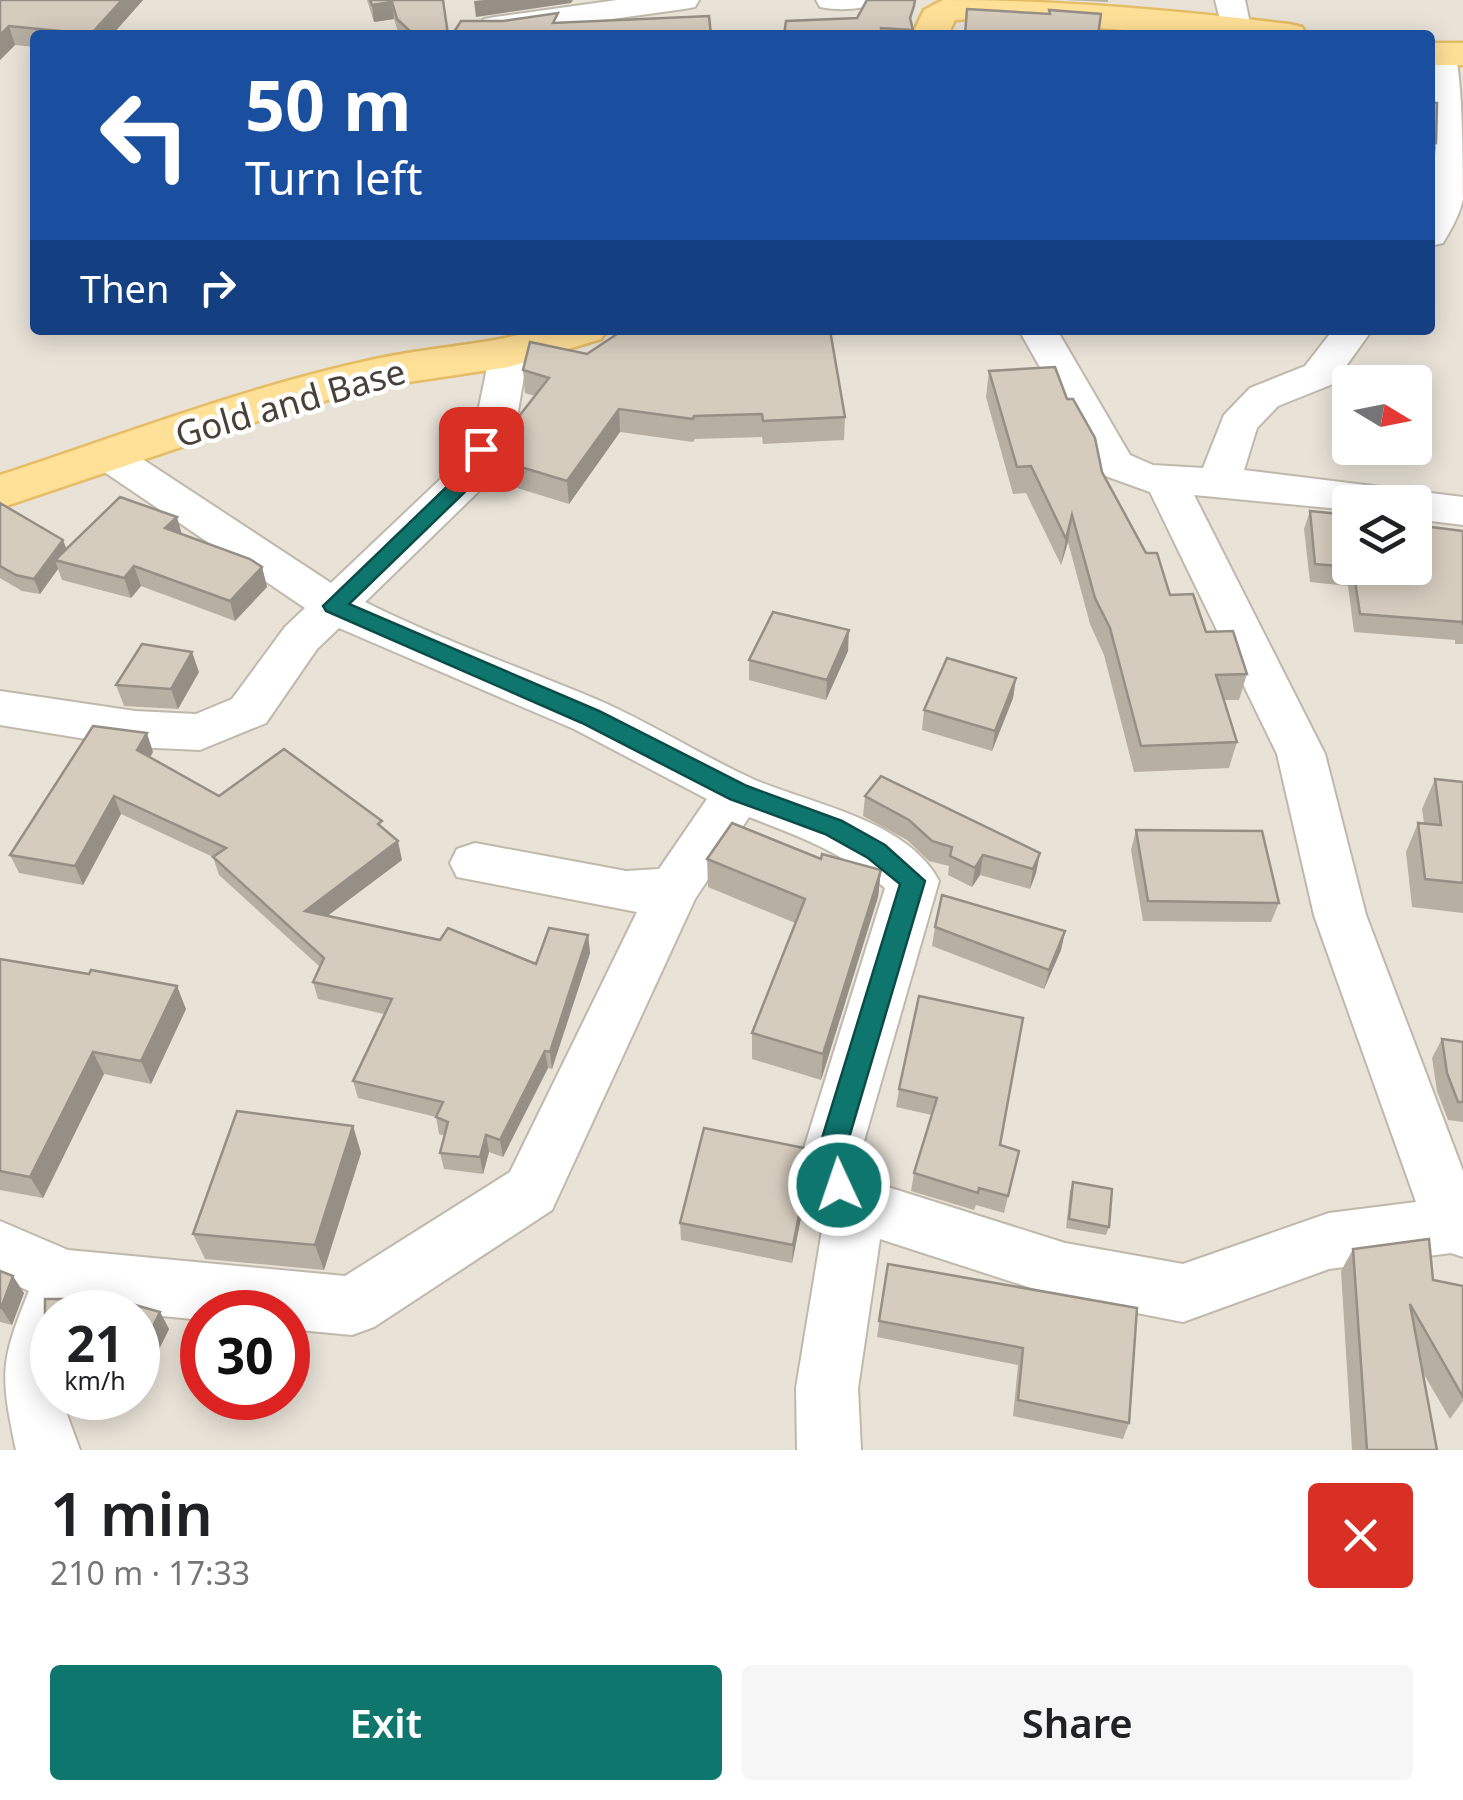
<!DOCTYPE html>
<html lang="en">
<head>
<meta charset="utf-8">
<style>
  :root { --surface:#fff; --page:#f6f6f6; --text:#202124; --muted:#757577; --accent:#0f766e }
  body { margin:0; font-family:"Noto Sans",sans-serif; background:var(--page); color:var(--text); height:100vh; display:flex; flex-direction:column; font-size:38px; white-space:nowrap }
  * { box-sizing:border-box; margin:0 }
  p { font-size:32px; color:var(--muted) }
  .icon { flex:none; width:55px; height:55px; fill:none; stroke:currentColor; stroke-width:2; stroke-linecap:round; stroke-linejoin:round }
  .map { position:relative; height:1450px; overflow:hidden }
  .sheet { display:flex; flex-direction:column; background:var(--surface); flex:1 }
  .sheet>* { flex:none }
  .hud { position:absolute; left:30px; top:30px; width:1405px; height:305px; border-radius:10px; box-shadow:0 5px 25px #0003; background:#1a4fa0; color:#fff; overflow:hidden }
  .needle { width:65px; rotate:100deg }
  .buttons { position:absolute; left:1332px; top:365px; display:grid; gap:20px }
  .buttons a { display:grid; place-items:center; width:100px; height:100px; border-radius:10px; background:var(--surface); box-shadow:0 5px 25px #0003; font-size:50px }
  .speed { position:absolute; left:30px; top:1290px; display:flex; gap:20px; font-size:50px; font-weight:700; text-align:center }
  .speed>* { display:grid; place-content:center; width:130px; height:130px; border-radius:50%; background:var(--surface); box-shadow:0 5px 25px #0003; line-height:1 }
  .speed small { font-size:25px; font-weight:400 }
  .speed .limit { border:15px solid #d22; background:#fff; color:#111 }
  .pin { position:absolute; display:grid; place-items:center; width:85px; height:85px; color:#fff; margin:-42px; border-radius:20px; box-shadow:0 5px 15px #0006 }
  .me { position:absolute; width:110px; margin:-55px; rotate:357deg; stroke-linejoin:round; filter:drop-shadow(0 0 8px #0008) }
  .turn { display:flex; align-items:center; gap:35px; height:210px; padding:0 50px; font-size:45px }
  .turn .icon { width:130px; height:130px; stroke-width:2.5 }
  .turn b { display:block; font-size:70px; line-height:85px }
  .then { display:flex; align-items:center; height:95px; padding:0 50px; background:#0003; gap:20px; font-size:38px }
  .round { display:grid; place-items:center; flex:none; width:105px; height:105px; border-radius:10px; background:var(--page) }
  .headline { display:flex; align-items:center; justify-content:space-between; height:170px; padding:0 50px }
  h1 { font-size:60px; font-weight:600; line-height:75px }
  .action { display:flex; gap:20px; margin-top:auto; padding:20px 50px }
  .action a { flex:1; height:115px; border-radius:10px; background:var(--accent); color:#fff; font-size:40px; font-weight:600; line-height:115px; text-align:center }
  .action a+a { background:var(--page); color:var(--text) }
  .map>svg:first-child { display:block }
</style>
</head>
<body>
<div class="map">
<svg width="1463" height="1450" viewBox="0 0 1463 1450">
  <rect width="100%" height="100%" fill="#f4f1e9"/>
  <path fill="#e8e2d7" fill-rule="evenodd" d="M 0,0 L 1463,0 L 1463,1450 L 0,1450 ZM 35,35 L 1430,35 L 1430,330 L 35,330 ZM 1350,382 L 1415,382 L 1415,448 L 1350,448 ZM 1350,502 L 1415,502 L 1415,568 L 1350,568 ZM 52,1312 L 138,1312 L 138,1398 L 52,1398 ZM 202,1312 L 288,1312 L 288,1398 L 202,1398 Z"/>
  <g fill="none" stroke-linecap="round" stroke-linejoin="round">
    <defs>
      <g id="street">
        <polygon points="617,0 699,0 695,7 684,9 498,35 484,33 479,26 484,19 495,17"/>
        <path d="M 816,0 L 868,0 L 864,7 C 849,10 835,10 820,7 Z"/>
        <polygon points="1215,0 1245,0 1251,28 1246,35 1224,35"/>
        <path d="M 1442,45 L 1453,48 C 1463,67 1463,173 1463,199 C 1460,214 1451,230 1443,243 L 1430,246 L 1430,191 L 1436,148 L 1430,49 Z"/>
        <path d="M 1019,330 L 1057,330 L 1130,455 L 1153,465 L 1203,468 L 1224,415 L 1250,388 L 1305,366 L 1333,330 L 1372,330 L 1333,384 L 1278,406 L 1257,428 L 1244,470 L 1463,497 L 1463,525 L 1415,519 L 1415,502 L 1350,502 L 1350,510 L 1194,495 L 1325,754 L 1366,915 L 1463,1171 L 1463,1257 L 1451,1253 L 1329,1269 L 1183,1322 L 1065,1299 L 880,1239 L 858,1388 L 861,1450 L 797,1450 L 796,1388 L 825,1212 L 810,1185 L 804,1148 L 885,888 C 844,853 799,836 749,817 L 695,899 L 552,1210 L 374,1327 L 352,1335 L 288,1329 L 288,1312 L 202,1312 L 202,1320 L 83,1308 L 81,1312 L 52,1312 L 52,1398 L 61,1398 L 80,1450 L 16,1450 C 0,1374 0,1362 29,1291 L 0,1278 L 0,1221 L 68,1250 L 345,1276 L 510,1172 L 637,912 L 457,877 L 450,863 L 457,849 L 475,843 L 626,871 L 659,869 L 707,799 L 574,729 L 339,628 L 317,649 L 266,723 L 200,750 L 135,747 L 0,725 L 0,691 L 135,711 L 196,714 L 232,699 L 285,627 L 305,608 L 94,465 L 88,456 L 94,447 L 109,443 L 124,447 L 331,583 L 448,472 L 477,417 L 490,353 L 495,345 L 509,341 L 523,345 L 528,353 L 517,417 L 480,490 L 365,602 C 443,641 525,669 605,703 C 656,726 704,757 755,780 C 812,804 908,821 939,881 L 862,1148 L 866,1173 L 875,1183 L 1065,1243 L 1183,1264 L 1329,1213 L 1416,1202 L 1314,915 L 1277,754 L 1150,492 L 1100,474 Z"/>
      </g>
      <g id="primary">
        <path d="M 943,0 C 1059,0 1174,10 1289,24 L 1302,27 L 1307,35 L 1196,35 L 970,19 L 955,20 L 948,35 L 912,35 L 924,10 Z"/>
        <rect x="1430" y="43" width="33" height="22"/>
        <path d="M 538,330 L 607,330 L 601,339 L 509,367 L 382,386 L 297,408 L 0,508 L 0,475 C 125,434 251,385 380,358 C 433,347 486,345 538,330 Z"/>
      </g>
    </defs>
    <use href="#street" stroke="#c0b8ab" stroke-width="4"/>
    <use href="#primary" stroke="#e5bd66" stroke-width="5"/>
    <use href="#street" fill="#fff" fill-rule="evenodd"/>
    <use href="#primary" fill="#ffe097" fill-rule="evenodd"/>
  </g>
  <g fill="#b8afa3">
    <polygon points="0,0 143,0 112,35 35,35 35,47 15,45 0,60"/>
    <polygon points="367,0 443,0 448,35 399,35 394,19 374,22"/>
    <polygon points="1065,0 1108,0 1108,2"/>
    <polygon points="913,24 912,35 784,35"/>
    <polygon points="1430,102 1436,143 1430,163"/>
    <polygon points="523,370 845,417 844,440 763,444 762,437 695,439 693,442 620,432 569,504 514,487 511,468 501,465 498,443 535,396 525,393"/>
    <polygon points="989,371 1067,399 1102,472 1170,595 1247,674 1239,700 1224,700 1237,742 1229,768 1134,772 1104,655 1090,624 1068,542 1061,565 1026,493 1013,494 986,397"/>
    <polygon points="0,503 66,549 182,534 262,567 267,587 235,621 141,586 131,598 62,580 58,569 40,594 22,591 0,578"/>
    <polygon points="1310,511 1463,531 1463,644 1455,644 1455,640 1354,632 1348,586 1310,582 1304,529"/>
    <polygon points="848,651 826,700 749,680 749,660"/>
    <polygon points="199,672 178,709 124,706 116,685"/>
    <polygon points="1016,678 1013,698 992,751 922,730 924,710"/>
    <polygon points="153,752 150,757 219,796 384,829 402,860 327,916 536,964 588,935 590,953 552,1069 548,1068 503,1157 489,1152 483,1174 444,1169 440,1153 445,1136 439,1134 436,1117 358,1098 353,1081 384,1014 318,999 313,982 320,967 219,875 213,857 121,814 83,885 19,873 10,855"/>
    <polygon points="1435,779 1463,782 1463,913 1412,907 1406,852 1418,823 1424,823 1422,809"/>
    <polygon points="865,796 1040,853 1036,873 1030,889 980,875 972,887 948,875 949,866 929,861 907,840 863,816"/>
    <polygon points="1136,830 1279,903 1271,922 1143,921 1131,850"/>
    <polygon points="707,859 821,859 881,870 878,897 821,1080 752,1059 752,1033 795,923 708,887"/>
    <polygon points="935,927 1065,931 1061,950 1044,989 932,946"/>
    <polygon points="0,959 186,1009 151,1084 104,1074 43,1198 0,1190"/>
    <polygon points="919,996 1000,1145 1019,1151 1004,1213 976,1205 974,1210 911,1191 914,1173 932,1115 896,1107 899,1089"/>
    <polygon points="1442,1039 1463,1042 1463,1122 1448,1120 1437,1091 1432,1058"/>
    <polygon points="353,1126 361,1153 324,1270 205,1259 193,1234"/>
    <polygon points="1073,1182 1109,1227 1106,1235 1066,1228 1070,1191"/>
    <polygon points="807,1188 792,1263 681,1240 680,1223"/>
    <polygon points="1353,1249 1433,1280 1463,1286 1463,1401 1450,1419 1422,1371 1437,1450 1352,1450 1341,1271"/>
    <polygon points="888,1264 1137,1308 1129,1423 1123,1439 1013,1416 1018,1365 877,1337"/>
    <polygon points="0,1271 24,1293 12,1325 0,1322"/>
    <polygon points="75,1295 114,1299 160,1312 169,1329 138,1392 138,1312 52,1312 52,1375 45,1363 45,1325 48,1321 45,1317 45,1299 71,1299"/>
  </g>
  <g fill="#968f85">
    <polygon points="122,0 143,0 112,35 91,35"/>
    <polygon points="484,0 573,0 571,3 476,17 474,1"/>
    <polygon points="392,2 394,19 374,22 372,5"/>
    <polygon points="9,26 15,45 0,60 0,35"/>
    <polygon points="619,409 620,432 569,504 567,481"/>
    <polygon points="1072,515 1068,542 1061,565 1066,539"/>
    <polygon points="177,517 183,538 165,528"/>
    <polygon points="63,540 69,555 55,560 58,569 40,594 34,579"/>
    <polygon points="134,566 141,586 131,598 124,578"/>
    <polygon points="262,567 267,587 235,621 230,601"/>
    <polygon points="849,630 848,651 826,700 827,680"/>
    <polygon points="192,652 199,672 178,709 171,689"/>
    <polygon points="1016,678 1013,698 992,751 995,731"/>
    <polygon points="147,733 153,752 144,768 137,750"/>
    <polygon points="114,796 121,814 83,885 75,866"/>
    <polygon points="398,841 402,860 310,929 305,911"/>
    <polygon points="1040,853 1036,873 1030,889 1033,869"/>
    <polygon points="983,855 980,875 972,887 975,868"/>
    <polygon points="881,870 878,897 821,1080 823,1054"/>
    <polygon points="1065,931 1061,950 1044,989 1049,970"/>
    <polygon points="588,935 590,953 552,1069 550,1052"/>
    <polygon points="177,986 186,1009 151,1084 141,1061"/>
    <polygon points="545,1051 548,1068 503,1157 500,1140"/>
    <polygon points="93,1052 104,1074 43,1198 30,1177"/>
    <polygon points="353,1126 361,1153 324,1270 315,1245"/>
    <polygon points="486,1135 489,1152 483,1174 480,1157"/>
    <polygon points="808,1170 807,1188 792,1263 793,1245"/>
    <polygon points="13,1276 24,1293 12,1325 1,1308"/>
    <polygon points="160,1312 169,1329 138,1392 138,1357"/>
  </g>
  <g fill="#d6ccbe" stroke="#968f85" stroke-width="2.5">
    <polygon points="0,0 122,0 91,34 9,26 0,35"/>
    <polygon points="370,0 443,0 448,35 414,35 397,19 392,2 372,5"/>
    <polygon points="867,0 915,0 914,6 910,18 913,30 881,28 881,35 784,35 786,21 857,18"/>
    <polygon points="967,9 1050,14 1049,10 1101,14 1098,35 965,35"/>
    <polygon points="558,13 553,23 709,16 711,35 452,35 461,21 503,21"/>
    <polygon points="1430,102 1437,103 1436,143 1430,143"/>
    <polygon points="623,330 830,330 845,417 763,421 762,414 694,416 693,419 619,409 567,481 511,464 522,449 498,443 549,378 523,370 530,342 587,354"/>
    <polygon points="1055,367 1067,399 1073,399 1095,438 1102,472 1146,553 1157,553 1170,595 1193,594 1206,632 1233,631 1247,674 1216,675 1237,742 1141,746 1110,628 1095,598 1072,515 1066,539 1031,466 1017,467 989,371"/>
    <polygon points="120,497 177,517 165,528 250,559 262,567 230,601 134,566 124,578 55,560"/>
    <polygon points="0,503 63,540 34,579 16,575 0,566"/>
    <polygon points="1310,511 1350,515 1350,567 1315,564"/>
    <polygon points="1415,525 1463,531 1463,625 1462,622 1360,614 1353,568 1415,568"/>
    <polygon points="773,612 849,630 827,680 749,660"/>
    <polygon points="142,644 192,652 171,689 116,685"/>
    <polygon points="947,658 1016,678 995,731 924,710"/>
    <polygon points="93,726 147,733 137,750 219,796 284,749 382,821 378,824 398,841 305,911 440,940 448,928 536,964 549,928 588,935 550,1052 545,1051 500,1140 486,1135 480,1157 440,1153 448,1122 436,1117 443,1102 353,1081 392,999 313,982 324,958 213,857 226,848 114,796 75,866 10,855"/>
    <polygon points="881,776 1040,853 1033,869 983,855 975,868 950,856 952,847 932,841 909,820 865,796"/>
    <polygon points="1435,779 1463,782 1463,883 1425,879 1418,823 1441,825"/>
    <polygon points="732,823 821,859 822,854 881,870 823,1054 752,1033 805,899 707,859"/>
    <polygon points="1136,830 1262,831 1279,903 1148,901"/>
    <polygon points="942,895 1065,931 1049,970 935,927"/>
    <polygon points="0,959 89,974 91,970 177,986 141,1061 93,1052 30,1177 0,1171"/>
    <polygon points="919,996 1023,1018 1000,1145 1019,1151 1008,1196 979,1188 978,1193 914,1173 937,1098 899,1089"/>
    <polygon points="1442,1039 1463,1042 1463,1102 1458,1102 1447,1073"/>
    <polygon points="237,1111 353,1126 315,1245 193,1234"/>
    <polygon points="704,1128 804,1148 808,1170 793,1245 680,1223"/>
    <polygon points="1073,1182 1112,1189 1109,1227 1069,1219"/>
    <polygon points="1429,1239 1433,1280 1463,1286 1463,1397 1410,1304 1437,1450 1367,1450 1353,1249"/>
    <polygon points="888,1264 1137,1308 1129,1423 1018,1400 1023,1348 879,1321"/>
    <polygon points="0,1271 13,1276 1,1308 0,1308"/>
    <polygon points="75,1295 114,1299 160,1312 138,1357 138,1312 52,1312 52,1365 45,1363 45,1325 49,1318 45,1317 45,1299 71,1299"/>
  </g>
  <polygon fill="#0f766e" stroke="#0a4d48" stroke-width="2.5" points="481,442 491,449 472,485 349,604 599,711 747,786 842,821 885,845 925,881 846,1148 853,1185 849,1194 839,1198 829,1194 819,1148 900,884 868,858 825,834 730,799 582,723 326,611 323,606 457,477 474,444"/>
  <g text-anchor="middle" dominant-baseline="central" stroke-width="9" stroke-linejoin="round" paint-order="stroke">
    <g font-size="35" fill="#484137" stroke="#fff">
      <text transform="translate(290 402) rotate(-16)">Gold and Base</text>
    </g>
  </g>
</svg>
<div class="buttons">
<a><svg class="needle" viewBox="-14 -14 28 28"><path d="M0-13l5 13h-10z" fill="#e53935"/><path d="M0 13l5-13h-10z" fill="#757577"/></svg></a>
<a><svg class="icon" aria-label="layers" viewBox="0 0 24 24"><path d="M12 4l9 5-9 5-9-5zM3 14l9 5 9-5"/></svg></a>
</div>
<div class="speed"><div>21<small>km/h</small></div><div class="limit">30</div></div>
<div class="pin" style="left:481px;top:449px;background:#d93025"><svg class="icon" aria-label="arrive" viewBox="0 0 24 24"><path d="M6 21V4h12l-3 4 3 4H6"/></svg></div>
<svg class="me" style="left:839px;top:1185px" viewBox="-20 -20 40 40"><circle r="17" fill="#0f766e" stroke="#fff" stroke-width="3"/><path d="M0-11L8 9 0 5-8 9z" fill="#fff"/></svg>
<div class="hud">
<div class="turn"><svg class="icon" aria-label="left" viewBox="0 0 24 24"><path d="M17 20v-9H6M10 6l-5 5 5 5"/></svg><div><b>50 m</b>Turn left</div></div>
<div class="then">Then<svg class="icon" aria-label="right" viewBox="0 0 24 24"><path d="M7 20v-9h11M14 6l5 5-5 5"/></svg></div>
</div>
</div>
<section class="sheet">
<div class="headline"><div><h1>1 min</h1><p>210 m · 17:33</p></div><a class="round" style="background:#d93025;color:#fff"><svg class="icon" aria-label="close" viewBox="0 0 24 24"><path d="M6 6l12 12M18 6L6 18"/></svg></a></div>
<div class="action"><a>Exit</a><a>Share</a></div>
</section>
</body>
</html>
